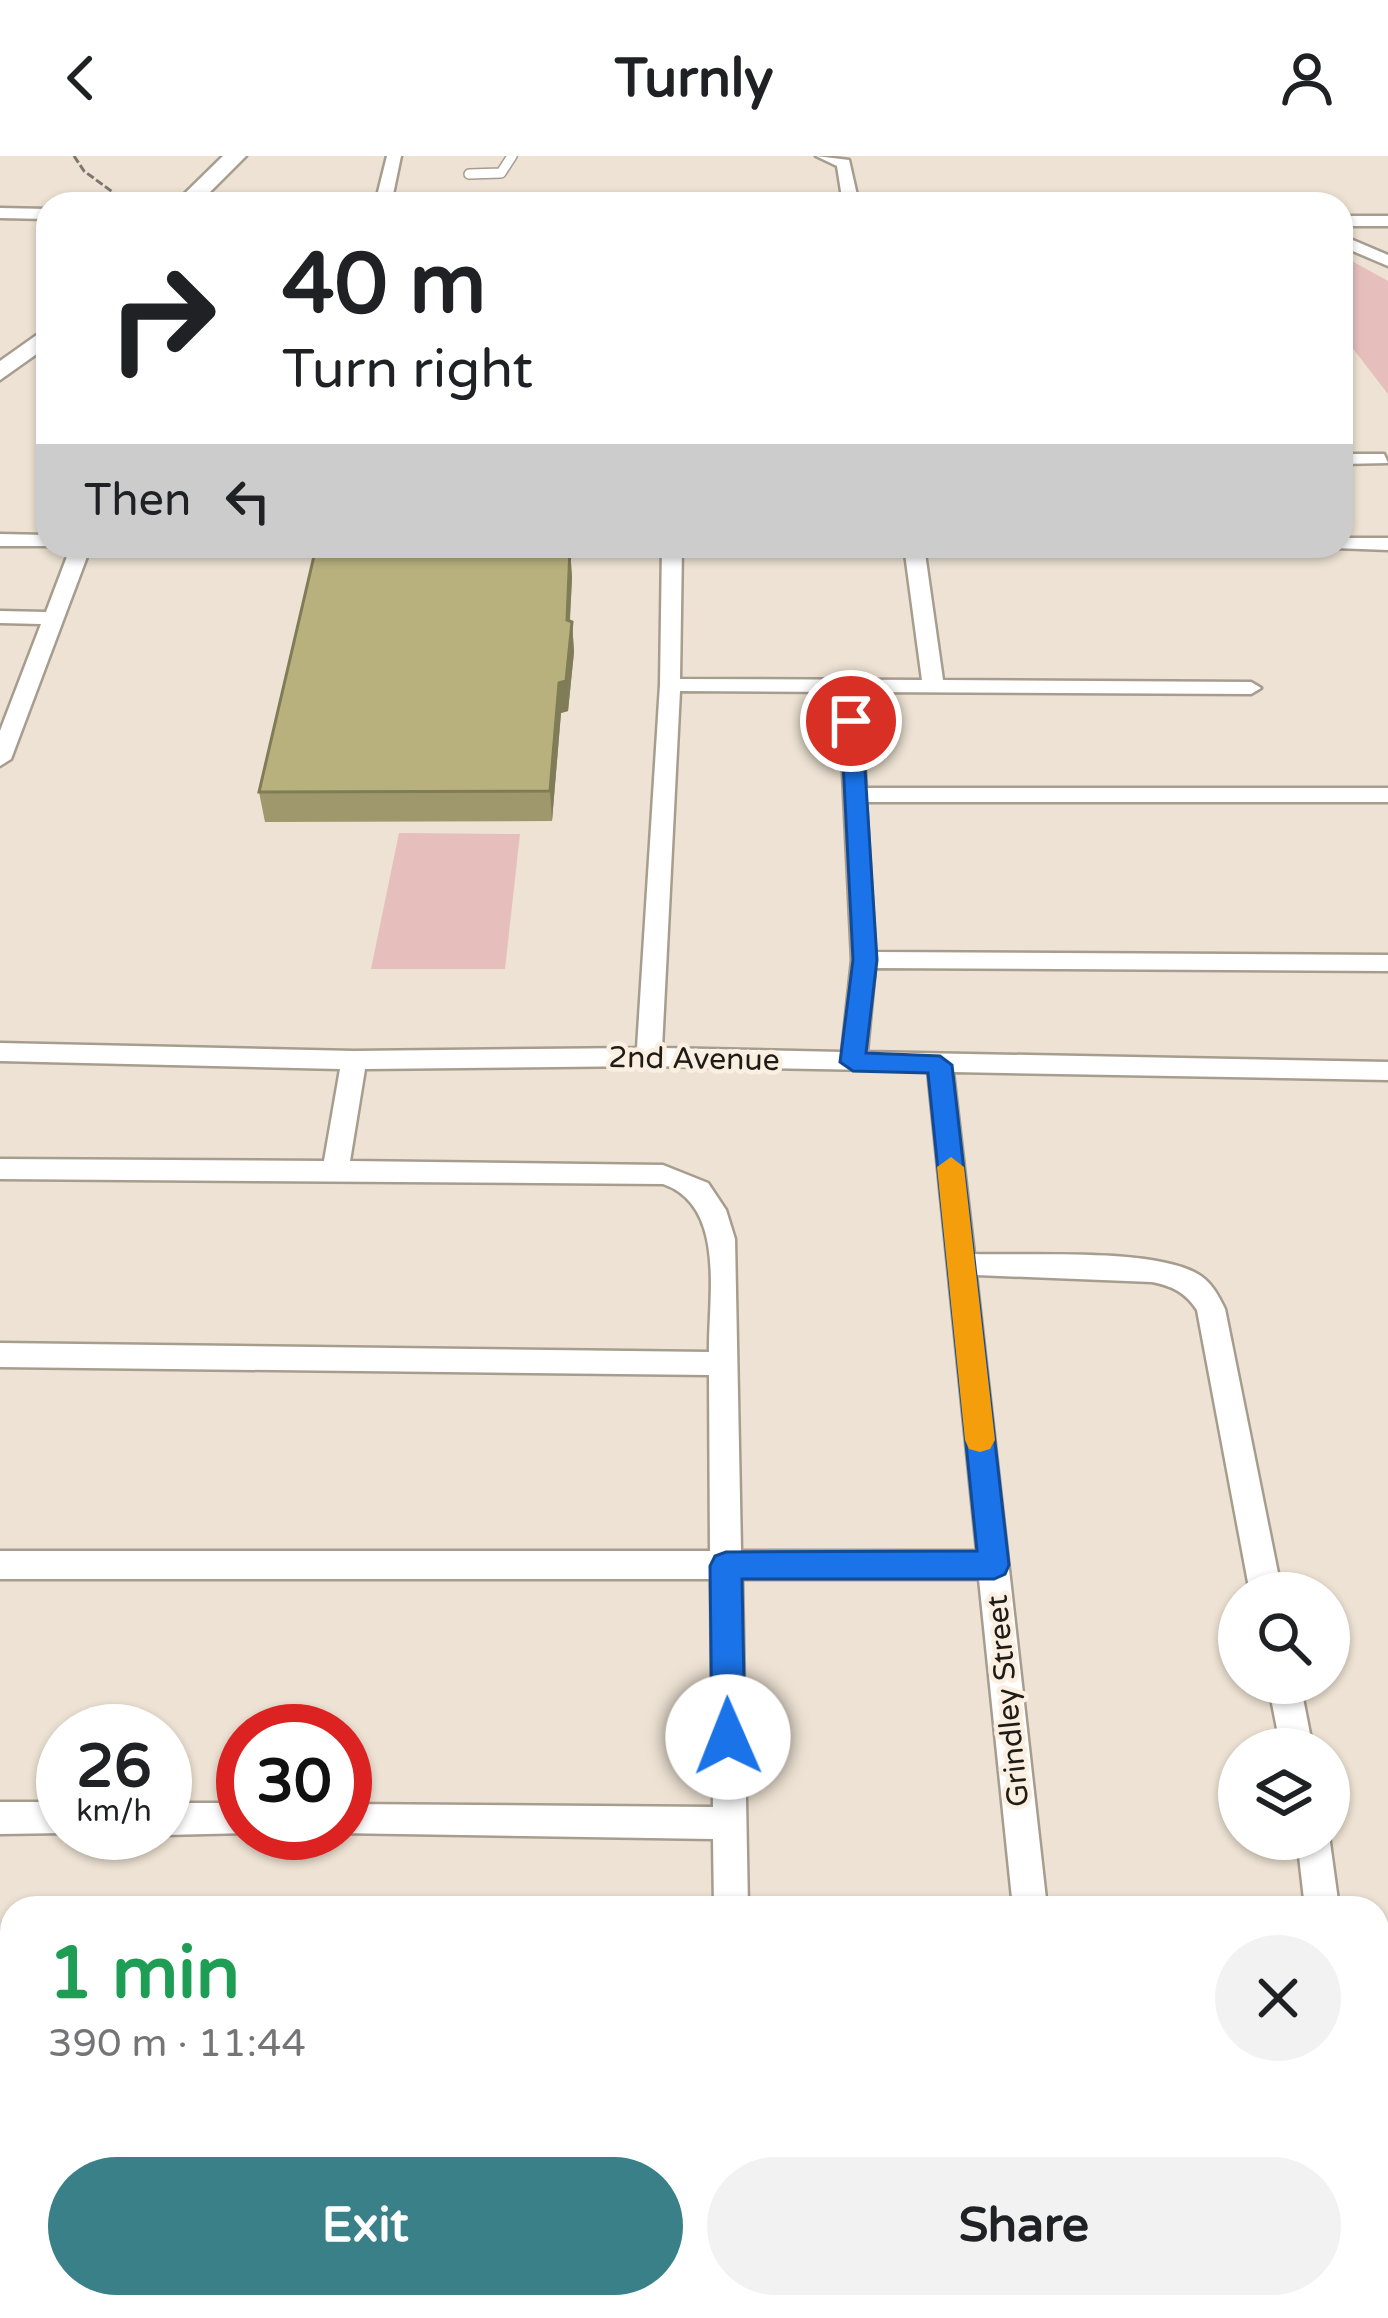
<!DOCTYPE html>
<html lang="en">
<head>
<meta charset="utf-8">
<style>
  :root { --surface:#fff; --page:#f2f2f2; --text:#202124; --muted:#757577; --accent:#398088 }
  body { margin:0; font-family:"Varela Round",sans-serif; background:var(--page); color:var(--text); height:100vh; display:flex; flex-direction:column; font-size:45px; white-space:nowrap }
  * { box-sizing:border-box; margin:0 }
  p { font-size:39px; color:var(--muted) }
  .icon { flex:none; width:66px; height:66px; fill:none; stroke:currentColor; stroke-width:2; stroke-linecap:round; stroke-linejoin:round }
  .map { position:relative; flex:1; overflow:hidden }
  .drawer { position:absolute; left:0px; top:1740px; width:1389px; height:423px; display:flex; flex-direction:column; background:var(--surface); border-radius:36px 36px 0 0; box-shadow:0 3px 9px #0004 }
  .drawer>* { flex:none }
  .hud { position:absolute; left:36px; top:36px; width:1317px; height:366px; border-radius:36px; box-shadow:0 3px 9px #0004; background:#fff; color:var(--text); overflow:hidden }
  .controls { position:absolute; left:1218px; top:1416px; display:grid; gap:24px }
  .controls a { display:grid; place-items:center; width:132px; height:132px; border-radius:50%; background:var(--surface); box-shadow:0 3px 9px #0004; font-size:60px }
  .speed { position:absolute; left:36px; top:1548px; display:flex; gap:24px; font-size:60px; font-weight:700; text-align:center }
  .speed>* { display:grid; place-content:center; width:156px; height:156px; border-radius:50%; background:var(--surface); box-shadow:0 3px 9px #0004; line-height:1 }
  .speed small { font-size:30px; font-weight:400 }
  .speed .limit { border:18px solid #d22; background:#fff; color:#111 }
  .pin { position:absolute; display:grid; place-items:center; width:102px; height:102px; color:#fff; margin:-51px; border:6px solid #fff; border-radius:50%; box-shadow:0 3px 12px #0007 }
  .me { position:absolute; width:132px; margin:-66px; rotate:359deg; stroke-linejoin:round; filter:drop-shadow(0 0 9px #0008) }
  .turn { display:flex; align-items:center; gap:42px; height:252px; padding:0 48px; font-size:54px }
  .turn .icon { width:156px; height:156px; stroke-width:2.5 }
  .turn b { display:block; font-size:84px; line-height:102px }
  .then { display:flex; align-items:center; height:114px; padding:0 48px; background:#0003; gap:24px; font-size:45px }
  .round { display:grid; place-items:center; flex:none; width:126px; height:126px; border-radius:63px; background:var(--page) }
  .headline { display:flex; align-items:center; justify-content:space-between; height:204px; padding:0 48px }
  h1 { font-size:72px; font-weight:700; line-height:90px; color:#1e9e55 }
  .button { display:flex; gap:24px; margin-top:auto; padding:24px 48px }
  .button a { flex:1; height:138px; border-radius:72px; background:var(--accent); color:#fff; font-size:48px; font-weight:700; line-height:138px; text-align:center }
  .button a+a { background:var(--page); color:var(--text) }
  header { display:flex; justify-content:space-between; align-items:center; height:156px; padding:0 48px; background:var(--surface); font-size:54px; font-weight:700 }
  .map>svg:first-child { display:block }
</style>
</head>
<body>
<header><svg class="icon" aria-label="back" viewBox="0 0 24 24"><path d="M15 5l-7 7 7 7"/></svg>Turnly<svg class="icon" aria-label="person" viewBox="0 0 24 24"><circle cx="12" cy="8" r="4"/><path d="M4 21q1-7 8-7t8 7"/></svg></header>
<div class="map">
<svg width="1388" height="2162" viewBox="0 0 1388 2162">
  <rect width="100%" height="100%" fill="#ede2d3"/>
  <g fill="#e6bfbc">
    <polygon points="1341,99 1388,125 1388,238 1341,177"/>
    <polygon points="399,677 520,678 505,813 371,813"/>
  </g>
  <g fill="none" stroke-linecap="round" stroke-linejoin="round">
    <defs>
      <polyline id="lane" points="469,18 501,17 512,0"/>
      <g id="street">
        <polygon points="387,0 401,0 391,48 375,48"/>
        <polygon points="816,0 849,4 859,48 843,48 837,10"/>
        <polygon points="0,52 48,53 48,63 0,62"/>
        <rect x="1341" y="60" width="47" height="10"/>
        <polygon points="1341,79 1388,99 1388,110 1341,90"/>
        <polygon points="1341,298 1384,298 1388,307 1341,308"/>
        <polygon points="0,378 48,379 51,390 0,390"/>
        <polygon points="1341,382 1388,382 1388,394 1334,392 1341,390"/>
        <polygon points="71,390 91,390 11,603 0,610 0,575 41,468 0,467 0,455 46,456"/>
        <path d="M 662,390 L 682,390 L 680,523 L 922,524 L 904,390 L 924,390 L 943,524 L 1251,526 L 1261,532 L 1251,538 L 860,536 L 866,632 L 1388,632 L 1388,646 L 866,646 L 875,796 L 1388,799 L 1388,815 L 875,812 L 867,896 L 1388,906 L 1388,924 L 953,916 L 974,1098 C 1030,1100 1149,1092 1196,1117 C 1211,1125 1218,1139 1225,1153 L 1282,1437 L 1250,1437 L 1197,1154 C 1185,1136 1172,1130 1152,1126 L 976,1119 L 1047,1752 L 1013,1752 L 979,1423 L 742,1423 L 748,1752 L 714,1752 L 713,1683 L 337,1677 L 345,1677 L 345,1648 L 713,1651 L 711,1423 L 0,1423 L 0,1395 L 710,1395 L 709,1219 L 0,1211 L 0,1187 L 709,1196 C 708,1142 727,1050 663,1028 L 0,1023 L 0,1003 L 324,1005 L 340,913 L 0,905 L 0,887 L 354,895 L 637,892 L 660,529 ZM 680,535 L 839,536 L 852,804 L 842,896 L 662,892 ZM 649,910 L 928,915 L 977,1395 L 741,1395 L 735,1083 L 726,1054 L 708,1027 L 663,1009 L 350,1005 L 365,913 Z"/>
        <polygon points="1268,1527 1300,1527 1313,1593 1281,1593"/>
        <polygon points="0,1646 63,1646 66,1677 0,1678"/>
        <polygon points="165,1647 243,1647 243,1677 249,1677 165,1679 159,1677 165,1677"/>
        <polygon points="1329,1679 1339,1752 1305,1752 1297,1683 1329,1683"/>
        <rect x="0" y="1957" width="12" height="38"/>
        <polygon points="716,2151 756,2151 757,2162 717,2162"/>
        <polygon points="1067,2151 1109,2151 1114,2162 1072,2162"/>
      </g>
      <g id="secondary">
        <polygon points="223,0 246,0 198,48 174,48"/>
        <polygon points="48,171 48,190 0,224 0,205"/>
      </g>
    </defs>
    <use href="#lane" stroke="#a79d8f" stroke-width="12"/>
    <use href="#street" stroke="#a79d8f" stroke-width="5"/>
    <use href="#secondary" stroke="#a79d8f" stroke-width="5"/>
    <polyline stroke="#7d766d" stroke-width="3" stroke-dasharray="8 3" stroke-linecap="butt" points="74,0 84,15 129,48"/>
    <polyline stroke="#7d766d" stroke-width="6" stroke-dasharray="15 8" stroke-linecap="butt" points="1377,1891 1388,1896"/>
    <use href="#lane" stroke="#fff" stroke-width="9"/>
    <use href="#street" fill="#fff" fill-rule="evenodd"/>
    <use href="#secondary" fill="#fff" fill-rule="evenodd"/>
  </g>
  <polygon fill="#9e986c" points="570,392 572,422 570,465 572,466 574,496 568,555 561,557 552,665 265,666 259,636 359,399"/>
  <g fill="#817c58">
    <polygon points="570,392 572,422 568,494 567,464"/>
    <polygon points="572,466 574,496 568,555 561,557 552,665 550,635 559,527"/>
  </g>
  <polygon fill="#b8b17e" stroke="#817c58" stroke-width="3" points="363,390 532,390 570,392 567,464 572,466 566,525 559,527 550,635 259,636 314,400 359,399"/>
  <polygon fill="#1a73e8" stroke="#114b97" stroke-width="3" points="851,559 862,565 877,804 866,897 940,900 952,909 1009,1409 1005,1418 994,1423 742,1423 745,1581 740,1592 728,1597 716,1592 712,1581 710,1410 715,1400 726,1396 977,1395 928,917 853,915 840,906 853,804 841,565"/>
  <polygon fill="#f59e0b" points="951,1001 964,1011 995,1284 990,1293 980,1296 969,1293 965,1284 937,1011"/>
  <g text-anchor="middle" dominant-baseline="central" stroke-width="9" stroke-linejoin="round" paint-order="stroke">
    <g font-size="30" fill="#1f1b16" stroke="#faefe0">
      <text transform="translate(694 903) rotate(1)">2nd Avenue</text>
      <text transform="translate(1008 1545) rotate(-96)">Grindley Street</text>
    </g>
  </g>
</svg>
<div class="controls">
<a><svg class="icon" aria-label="search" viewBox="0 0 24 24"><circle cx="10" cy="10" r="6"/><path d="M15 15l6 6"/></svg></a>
<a><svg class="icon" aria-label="layers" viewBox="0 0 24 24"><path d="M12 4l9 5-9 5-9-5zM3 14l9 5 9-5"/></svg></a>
</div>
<div class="speed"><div>26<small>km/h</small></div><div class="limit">30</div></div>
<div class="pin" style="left:851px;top:565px;background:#d93025"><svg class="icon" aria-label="arrive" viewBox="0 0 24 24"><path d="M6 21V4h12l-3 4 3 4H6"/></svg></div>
<svg class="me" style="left:728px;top:1581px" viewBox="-20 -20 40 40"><circle r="19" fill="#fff"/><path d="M0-13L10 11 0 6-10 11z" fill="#1a73e8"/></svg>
<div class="hud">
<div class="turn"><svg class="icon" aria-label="right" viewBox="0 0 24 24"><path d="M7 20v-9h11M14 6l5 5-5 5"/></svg><div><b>40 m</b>Turn right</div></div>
<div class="then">Then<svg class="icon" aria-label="left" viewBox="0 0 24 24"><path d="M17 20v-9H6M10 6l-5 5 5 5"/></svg></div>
</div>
<section class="drawer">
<div class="headline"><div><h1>1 min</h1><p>390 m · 11:44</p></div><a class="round"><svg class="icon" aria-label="close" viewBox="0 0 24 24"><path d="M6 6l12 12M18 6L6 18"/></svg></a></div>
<div class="button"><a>Exit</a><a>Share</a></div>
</section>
</div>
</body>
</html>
